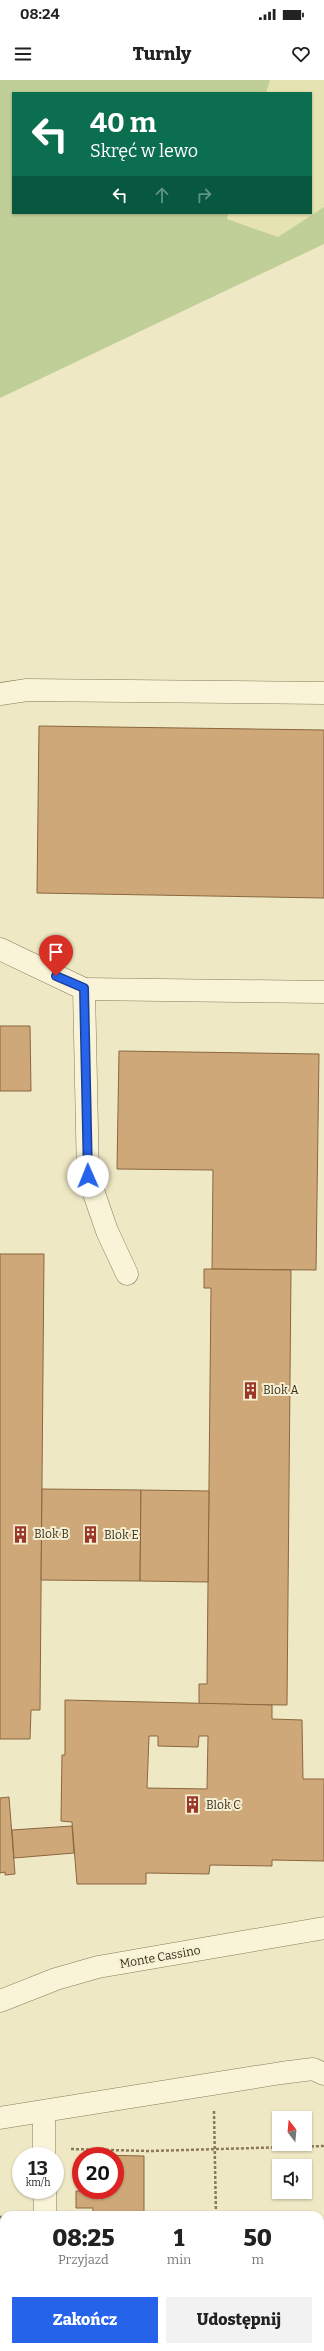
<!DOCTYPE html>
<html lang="pl">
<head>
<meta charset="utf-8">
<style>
  :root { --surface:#fff; --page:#f2f2f2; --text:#222; --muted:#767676; --accent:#2563eb }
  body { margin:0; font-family:Bitter,serif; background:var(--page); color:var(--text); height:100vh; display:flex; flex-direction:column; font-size:15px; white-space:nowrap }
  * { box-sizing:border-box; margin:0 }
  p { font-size:13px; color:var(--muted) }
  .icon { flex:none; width:22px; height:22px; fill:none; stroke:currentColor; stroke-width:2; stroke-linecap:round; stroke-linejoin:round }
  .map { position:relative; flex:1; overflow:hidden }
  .drawer { position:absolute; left:0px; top:2131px; width:324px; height:140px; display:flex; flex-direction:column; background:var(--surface); border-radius:12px 12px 0 0; box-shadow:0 1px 3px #0004 }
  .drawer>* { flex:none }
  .hud { position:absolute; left:12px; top:12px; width:300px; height:122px; border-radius:0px; box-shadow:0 1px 3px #0004; background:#0b6e4f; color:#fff; overflow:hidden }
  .needle { width:26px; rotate:344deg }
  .controls { position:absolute; left:272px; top:2031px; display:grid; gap:8px }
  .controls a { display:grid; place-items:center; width:40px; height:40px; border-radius:0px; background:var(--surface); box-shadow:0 1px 3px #0004; font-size:20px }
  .speed { position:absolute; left:12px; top:2067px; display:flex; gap:8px; font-size:20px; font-weight:700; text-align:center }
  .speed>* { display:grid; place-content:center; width:52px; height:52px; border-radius:50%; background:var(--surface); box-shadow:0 1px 3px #0004; line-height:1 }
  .speed small { font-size:10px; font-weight:400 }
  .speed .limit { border:6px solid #d22; background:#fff; color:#111 }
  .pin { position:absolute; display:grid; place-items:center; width:34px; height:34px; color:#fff; margin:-41px -17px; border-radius:50% 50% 50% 0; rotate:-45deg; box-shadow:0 0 4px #0007 }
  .pin .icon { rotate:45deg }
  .me { position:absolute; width:44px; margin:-22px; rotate:359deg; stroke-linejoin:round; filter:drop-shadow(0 0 3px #0008) }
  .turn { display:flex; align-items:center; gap:14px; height:84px; padding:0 12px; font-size:18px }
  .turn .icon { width:52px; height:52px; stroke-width:2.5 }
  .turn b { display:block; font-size:28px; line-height:34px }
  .lanes { display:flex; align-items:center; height:38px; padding:0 12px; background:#0003; justify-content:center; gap:20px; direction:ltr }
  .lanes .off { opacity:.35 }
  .eta { display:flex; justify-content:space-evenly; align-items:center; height:68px; text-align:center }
  .eta b { font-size:24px; font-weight:800; line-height:28px }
  .action { display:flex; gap:8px; margin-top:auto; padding:8px 12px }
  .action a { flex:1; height:46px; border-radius:0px; background:var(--accent); color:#fff; font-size:16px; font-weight:800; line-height:46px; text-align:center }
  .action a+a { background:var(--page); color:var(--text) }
  .status { display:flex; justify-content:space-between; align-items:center; height:28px; padding:0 20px; background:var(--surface); direction:ltr }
  .status svg { height:11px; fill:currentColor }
  header { display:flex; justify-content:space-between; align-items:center; height:52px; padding:0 12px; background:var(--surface); font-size:18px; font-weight:800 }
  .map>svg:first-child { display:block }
</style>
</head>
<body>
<div class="status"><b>08:24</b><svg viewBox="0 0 49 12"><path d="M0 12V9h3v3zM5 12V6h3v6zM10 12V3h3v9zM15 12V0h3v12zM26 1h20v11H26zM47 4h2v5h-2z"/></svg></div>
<header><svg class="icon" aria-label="menu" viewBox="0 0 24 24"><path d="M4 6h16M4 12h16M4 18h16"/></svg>Turnly<svg class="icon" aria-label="heart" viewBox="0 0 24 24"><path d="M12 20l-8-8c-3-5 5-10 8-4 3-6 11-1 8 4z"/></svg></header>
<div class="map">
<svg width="324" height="2271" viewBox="0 0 324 2271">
  <rect width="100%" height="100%" fill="#efe8c4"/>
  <polygon fill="#e5e3b1" points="270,0 324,0 324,127 279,157 226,139 228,133 311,133 311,13 266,13"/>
  <polygon fill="#c0ce98" points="0,0 270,0 266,13 13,13 13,133 228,133 227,139 278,157 324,127 324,164 0,318"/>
  <g fill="#cea879" stroke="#8a673f" fill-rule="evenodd">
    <polygon points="39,646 324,650 324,818 37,813"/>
    <polygon points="0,946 30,946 31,1011 0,1011"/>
    <polygon points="119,971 319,974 316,1190 212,1189 213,1090 117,1089"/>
    <polygon points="0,1174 44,1174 40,1630 31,1630 30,1659 0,1659"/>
    <polygon points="204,1189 291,1190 287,1625 199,1624 199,1604 207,1604 208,1502 211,1208 204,1208"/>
    <polygon points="42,1409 141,1410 140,1501 41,1500"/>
    <polygon points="141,1410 209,1411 208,1502 140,1501"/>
    <path d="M 65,1620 L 272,1625 L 272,1639 L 302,1640 L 303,1699 L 324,1699 L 324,1781 L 272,1780 L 272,1786 L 210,1785 L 209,1794 L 146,1793 L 146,1804 L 77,1804 L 72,1742 L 61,1741 L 62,1675 L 65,1675 ZM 149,1656 L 158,1656 L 158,1666 L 198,1667 L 199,1656 L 208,1656 L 207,1709 L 147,1708 Z"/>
    <polygon points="9,1717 15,1794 5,1795 5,1792 0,1793 0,1718"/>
    <polygon points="72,1746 74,1773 14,1778 12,1750"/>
    <polygon points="94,2075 144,2076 144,2135 93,2135 93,2128 76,2128 76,2111 80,2111 80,2102 81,2110 115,2110 115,2076"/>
    <rect x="74" y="2267" width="74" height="4"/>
  </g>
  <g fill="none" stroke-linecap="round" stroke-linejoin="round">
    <defs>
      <g id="minor">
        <polyline points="0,614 27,610 324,613"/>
        <polyline points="0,869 84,909 88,1096 107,1151 127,1194"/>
        <polyline points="84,909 324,912"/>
        <polyline points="0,1921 56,1899 98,1887 324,1848"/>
        <polyline points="44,2032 44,2076"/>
        <polyline points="0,2038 281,1993 313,1989 324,1994"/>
        <polyline points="45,2110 45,2135"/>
        <polyline points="45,2267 45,2271"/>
      </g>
    </defs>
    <use href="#minor" stroke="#8a7a5a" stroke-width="23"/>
    <g stroke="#8a7a5a" stroke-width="2.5" stroke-dasharray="3 2" stroke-linecap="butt">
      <polyline points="214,2031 216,2135"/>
      <polyline points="71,2069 150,2071 324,2066"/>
      <polyline points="0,2137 4,2137"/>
      <polyline points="219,2267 219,2271"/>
    </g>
    <use href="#minor" stroke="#f9f4d8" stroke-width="22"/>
  </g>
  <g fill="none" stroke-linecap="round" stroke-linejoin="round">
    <defs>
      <polyline id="route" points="56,896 84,908 88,1096"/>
    </defs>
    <use href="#route" stroke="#184099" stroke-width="10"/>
    <use href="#route" stroke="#2563eb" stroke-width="7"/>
  </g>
  <defs>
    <symbol id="building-bare" viewBox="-9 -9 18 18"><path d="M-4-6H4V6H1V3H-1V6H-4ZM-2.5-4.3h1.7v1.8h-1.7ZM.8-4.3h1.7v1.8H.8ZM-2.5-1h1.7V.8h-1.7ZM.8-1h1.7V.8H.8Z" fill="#9a3729" stroke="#f6f1d4" stroke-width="2.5" paint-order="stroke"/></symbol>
  </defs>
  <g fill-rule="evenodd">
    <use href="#building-bare" x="238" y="1298" width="25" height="25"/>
    <use href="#building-bare" x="8" y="1442" width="25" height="25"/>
    <use href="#building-bare" x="78" y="1442" width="25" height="25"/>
    <use href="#building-bare" x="180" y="1712" width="25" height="25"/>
  </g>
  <g text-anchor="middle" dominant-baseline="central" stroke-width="4" stroke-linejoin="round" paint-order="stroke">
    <g font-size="12" fill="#3a2f1e" stroke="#f6f1d4" text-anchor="start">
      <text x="263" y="1310">Blok A</text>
      <text x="34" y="1454">Blok B</text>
      <text x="104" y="1455">Blok E</text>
      <text x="206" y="1725">Blok C</text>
    </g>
    <g font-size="12" fill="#3a2f1e" stroke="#f6f1d4">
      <text transform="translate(160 1877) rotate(-10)">Monte Cassino</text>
    </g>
  </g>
</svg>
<div class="controls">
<a><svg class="needle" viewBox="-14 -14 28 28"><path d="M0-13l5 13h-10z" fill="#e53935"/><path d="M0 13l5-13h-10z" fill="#767676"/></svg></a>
<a><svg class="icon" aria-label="sound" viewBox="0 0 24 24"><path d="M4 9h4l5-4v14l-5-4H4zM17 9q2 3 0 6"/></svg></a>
</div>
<div class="speed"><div>13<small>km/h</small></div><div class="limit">20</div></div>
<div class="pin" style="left:56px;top:896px;background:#d93025"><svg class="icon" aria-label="arrive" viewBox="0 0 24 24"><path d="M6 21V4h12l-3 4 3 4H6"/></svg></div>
<svg class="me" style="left:88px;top:1096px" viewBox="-20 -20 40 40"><circle r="19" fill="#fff"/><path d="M0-13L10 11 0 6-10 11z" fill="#2563eb"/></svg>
<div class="hud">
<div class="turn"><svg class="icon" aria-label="left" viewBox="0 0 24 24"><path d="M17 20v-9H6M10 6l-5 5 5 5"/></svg><div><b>40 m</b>Skręć w lewo</div></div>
<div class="lanes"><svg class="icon" aria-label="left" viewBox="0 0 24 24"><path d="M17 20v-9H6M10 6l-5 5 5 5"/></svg><svg class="icon off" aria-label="ahead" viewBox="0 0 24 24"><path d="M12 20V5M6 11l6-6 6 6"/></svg><svg class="icon off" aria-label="right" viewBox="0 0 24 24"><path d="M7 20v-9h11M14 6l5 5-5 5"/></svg></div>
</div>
<section class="drawer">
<div class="eta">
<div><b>08:25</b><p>Przyjazd</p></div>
<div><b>1</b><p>min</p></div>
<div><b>50</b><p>m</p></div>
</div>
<div class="action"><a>Zakończ</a><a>Udostępnij</a></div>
</section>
</div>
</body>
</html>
